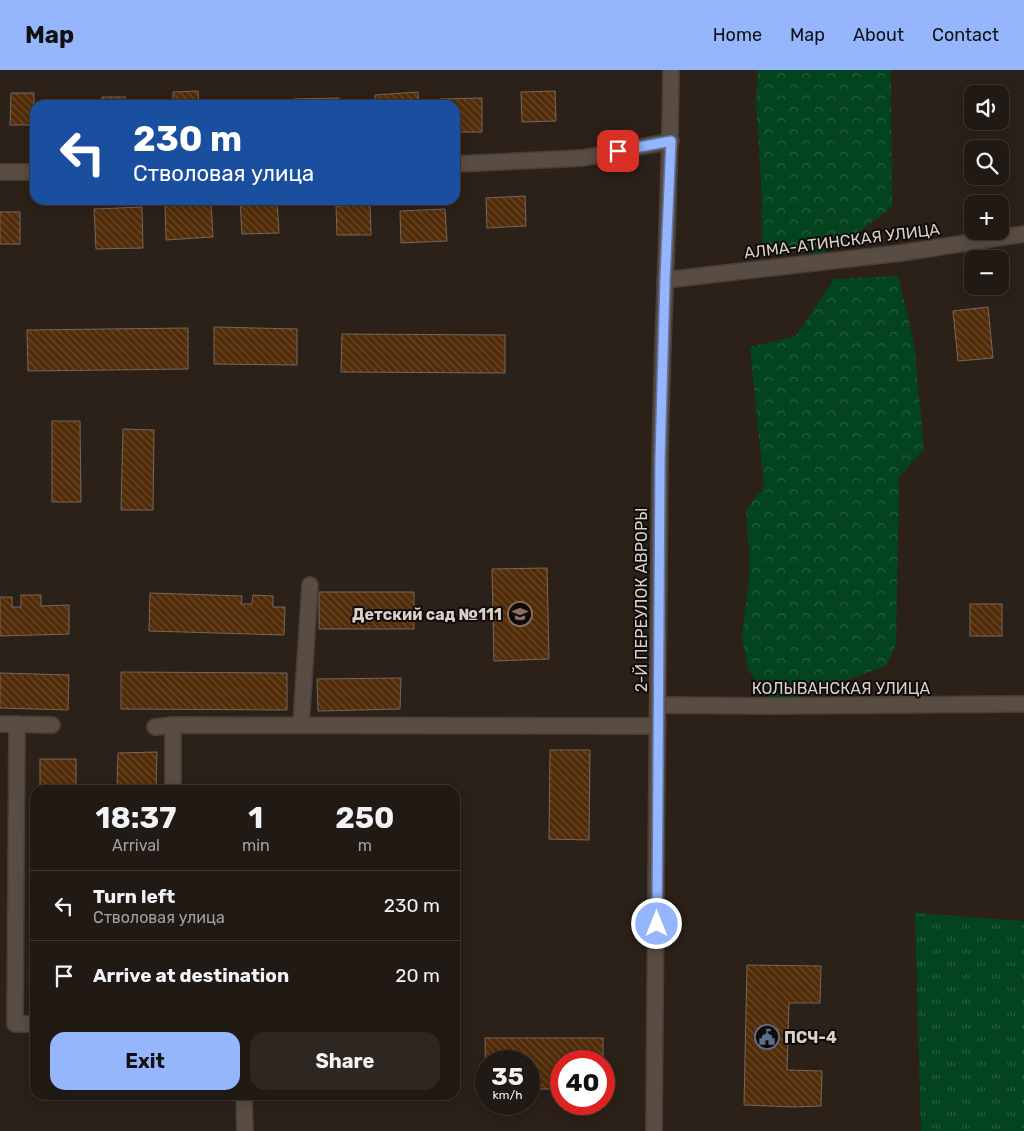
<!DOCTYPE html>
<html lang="en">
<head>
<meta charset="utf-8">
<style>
  :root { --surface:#211913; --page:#2d2621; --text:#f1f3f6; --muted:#a2a0a0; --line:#3e3833; --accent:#95b6fd }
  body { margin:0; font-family:Rubik,sans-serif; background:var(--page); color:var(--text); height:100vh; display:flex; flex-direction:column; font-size:19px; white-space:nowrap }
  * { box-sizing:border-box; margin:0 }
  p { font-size:16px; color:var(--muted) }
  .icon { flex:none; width:28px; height:28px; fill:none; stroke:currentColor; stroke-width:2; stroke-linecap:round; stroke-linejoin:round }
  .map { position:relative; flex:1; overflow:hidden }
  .drawer { position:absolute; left:30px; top:715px; width:430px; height:315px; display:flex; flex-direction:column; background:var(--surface); border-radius:15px; box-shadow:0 2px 12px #0003,0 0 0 1px var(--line) }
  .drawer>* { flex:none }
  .top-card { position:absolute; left:30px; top:30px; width:430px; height:105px; border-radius:15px; box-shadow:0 2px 12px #0003,0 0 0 1px var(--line); background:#1a4fa0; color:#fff; overflow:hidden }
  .fabs { position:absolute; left:964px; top:15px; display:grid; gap:10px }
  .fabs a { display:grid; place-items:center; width:45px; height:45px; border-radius:10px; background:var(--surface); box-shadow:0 2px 12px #0003,0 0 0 1px var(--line); font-size:25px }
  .speed { position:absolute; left:475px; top:980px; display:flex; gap:10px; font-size:25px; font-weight:700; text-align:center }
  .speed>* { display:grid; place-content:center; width:65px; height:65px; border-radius:50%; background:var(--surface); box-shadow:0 2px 12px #0003,0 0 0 1px var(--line); line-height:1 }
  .speed small { font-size:12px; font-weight:400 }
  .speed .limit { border:8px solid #d22; background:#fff; color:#111 }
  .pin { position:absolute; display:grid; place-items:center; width:42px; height:42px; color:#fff; margin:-21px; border-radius:10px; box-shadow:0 2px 8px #0006 }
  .me { position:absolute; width:55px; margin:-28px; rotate:0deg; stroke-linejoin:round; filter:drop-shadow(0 0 4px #0008) }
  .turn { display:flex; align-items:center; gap:18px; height:105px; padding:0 20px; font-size:22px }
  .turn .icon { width:65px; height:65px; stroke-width:2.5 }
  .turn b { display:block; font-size:35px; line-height:42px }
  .eta { display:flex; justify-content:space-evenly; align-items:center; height:85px; text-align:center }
  .eta b { font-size:30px; font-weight:700; line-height:35px }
  .cta { display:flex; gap:10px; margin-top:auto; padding:10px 20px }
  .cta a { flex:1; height:58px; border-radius:15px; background:var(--accent); color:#111; font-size:20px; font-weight:700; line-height:58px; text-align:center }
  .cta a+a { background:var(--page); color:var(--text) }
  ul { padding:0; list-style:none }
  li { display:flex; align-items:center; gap:15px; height:70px; padding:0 20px; border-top:1px solid var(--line) }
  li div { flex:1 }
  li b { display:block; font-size:19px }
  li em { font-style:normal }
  header { display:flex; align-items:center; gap:30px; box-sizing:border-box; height:70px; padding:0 25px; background:var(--accent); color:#111 }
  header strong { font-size:24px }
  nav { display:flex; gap:28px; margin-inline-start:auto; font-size:18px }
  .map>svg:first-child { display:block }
</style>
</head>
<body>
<header>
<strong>Map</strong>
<nav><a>Home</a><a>Map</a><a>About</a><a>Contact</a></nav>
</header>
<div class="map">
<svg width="1024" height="1061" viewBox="0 0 1024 1061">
  <defs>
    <pattern id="grass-tufts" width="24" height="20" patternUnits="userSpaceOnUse" patternTransform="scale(1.25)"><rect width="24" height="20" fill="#03441e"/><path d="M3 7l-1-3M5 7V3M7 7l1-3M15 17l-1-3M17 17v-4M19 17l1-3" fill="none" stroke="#275e3d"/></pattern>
    <pattern id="forest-crowns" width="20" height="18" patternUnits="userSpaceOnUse" patternTransform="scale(1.25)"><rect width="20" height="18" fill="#03441e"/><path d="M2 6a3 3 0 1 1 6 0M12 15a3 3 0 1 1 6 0" fill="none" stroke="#275e3d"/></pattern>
    <pattern id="building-back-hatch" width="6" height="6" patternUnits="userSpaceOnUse" patternTransform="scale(1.25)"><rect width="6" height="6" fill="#522c08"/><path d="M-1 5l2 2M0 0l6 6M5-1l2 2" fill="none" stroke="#6a4a2b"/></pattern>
  </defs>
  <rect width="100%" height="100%" fill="#2c2119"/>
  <polygon fill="url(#grass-tufts)" points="915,843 1024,851 1024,1061 921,1061"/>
  <g fill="url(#forest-crowns)">
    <polygon points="758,0 891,0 892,137 852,167 819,185 762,172 761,110 756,31"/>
    <polygon points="898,206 914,273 924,379 899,407 896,575 886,596 775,636 748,600 742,568 750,498 746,440 764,417 750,277 796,266 834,209"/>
  </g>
  <g fill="url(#building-back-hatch)" stroke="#74675e">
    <polygon points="198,21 199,35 173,35 173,22"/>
    <polygon points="555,21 556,51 522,52 521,22"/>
    <polygon points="418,22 419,35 375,35 375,25"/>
    <polygon points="11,23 34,23 34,55 10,55"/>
    <rect x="102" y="27" width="23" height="8"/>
    <polygon points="339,28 339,35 294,35 294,29"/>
    <polygon points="482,28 482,62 455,62 455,35 440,35 440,29"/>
    <polygon points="525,126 526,156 487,158 486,128"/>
    <polygon points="277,130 279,163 242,164 240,131"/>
    <polygon points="211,133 213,167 166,170 165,135"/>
    <polygon points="370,135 371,165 337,165 336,136"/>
    <polygon points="142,137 143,178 96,179 94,139"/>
    <polygon points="445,139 447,171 401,173 400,141"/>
    <rect x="0" y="142" width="20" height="32"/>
    <polygon points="988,237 993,288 958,291 953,241"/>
    <polygon points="214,257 297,259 297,295 214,294"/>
    <polygon points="188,258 188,299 28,301 27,260"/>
    <polygon points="342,264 505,265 505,303 341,302"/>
    <polygon points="52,351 80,351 81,432 52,432"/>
    <polygon points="123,359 154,360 153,440 121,440"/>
    <polygon points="547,498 549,589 494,591 492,499"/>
    <rect x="319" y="522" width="95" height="37"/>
    <polygon points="150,523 242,526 241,534 252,534 253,525 273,526 273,537 285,537 284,565 149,561"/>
    <polygon points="21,525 41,525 41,536 69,535 69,564 0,566 0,527 12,527 12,537 21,537"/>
    <rect x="970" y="534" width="32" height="32"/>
    <polygon points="121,602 287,603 287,640 121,639"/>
    <polygon points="0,603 69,605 68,640 0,638"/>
    <polygon points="401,608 400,639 318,641 317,609"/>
    <polygon points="550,680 590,680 589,770 549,769"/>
    <polygon points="157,682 156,720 117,720 118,683"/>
    <rect x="40" y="689" width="36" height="31"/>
    <polygon points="747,895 821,896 820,933 789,933 787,1000 822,1001 821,1036 794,1037 744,1035"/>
    <polygon points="485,968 603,968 603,991 561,991 561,1019 529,1019 529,991 486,991 486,1019"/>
  </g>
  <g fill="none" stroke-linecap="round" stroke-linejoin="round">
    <defs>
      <g id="minor">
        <polyline points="455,94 583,88 671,71"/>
        <polyline points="0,102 35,102"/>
        <polyline points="665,210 901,183 1024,164"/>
        <polyline points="658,635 775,636 1024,634"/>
        <polyline points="0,654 52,655"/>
        <polyline points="17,654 15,954 35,954"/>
        <polyline points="301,655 310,515"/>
        <polyline points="155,657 173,655 658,656"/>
        <polyline points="173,720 173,655"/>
        <polyline points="244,1025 245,1061"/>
        <path d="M 654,1061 C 657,837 656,613 660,389 C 662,259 670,130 671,0"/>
      </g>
    </defs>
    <use href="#minor" stroke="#473e38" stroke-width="18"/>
    <use href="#minor" stroke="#594c43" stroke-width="15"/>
  </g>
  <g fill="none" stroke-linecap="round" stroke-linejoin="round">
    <defs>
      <polyline id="route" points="618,81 671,71 665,210 660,389 657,854"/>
    </defs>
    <use href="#route" stroke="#6176a4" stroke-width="12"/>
    <use href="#route" stroke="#95b6fd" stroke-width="9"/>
  </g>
  <defs>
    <symbol id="school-ring" viewBox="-11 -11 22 22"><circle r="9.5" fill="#100b08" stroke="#8d6e63" stroke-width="1.5"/><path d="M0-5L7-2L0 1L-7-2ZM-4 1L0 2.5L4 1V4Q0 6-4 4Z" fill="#8d6e63"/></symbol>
    <symbol id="civic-ring" viewBox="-11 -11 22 22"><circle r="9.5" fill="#100b08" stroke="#5c6f8a" stroke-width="1.5"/><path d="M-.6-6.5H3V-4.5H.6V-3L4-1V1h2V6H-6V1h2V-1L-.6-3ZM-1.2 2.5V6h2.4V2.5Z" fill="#5c6f8a"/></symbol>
  </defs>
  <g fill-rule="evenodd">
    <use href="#school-ring" x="506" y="530" width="28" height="28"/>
    <use href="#civic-ring" x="753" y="953" width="28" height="28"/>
  </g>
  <g text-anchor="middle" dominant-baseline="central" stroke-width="4" stroke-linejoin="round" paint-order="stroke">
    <g font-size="16" fill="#d8d1cb" stroke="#100b08">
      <text transform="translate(842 171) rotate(-7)">АЛМА-АТИНСКАЯ УЛИЦА</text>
      <text transform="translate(641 530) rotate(-90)">2-Й ПЕРЕУЛОК АВРОРЫ</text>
      <text x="841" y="618">КОЛЫВАНСКАЯ УЛИЦА</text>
    </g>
    <g font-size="16" font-weight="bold" fill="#d8d1cb" stroke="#100b08" text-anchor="end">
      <text x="502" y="544">Детский сад №111</text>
      <text x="784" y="967" text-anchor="start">ПСЧ-4</text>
    </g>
  </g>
</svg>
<div class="fabs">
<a><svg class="icon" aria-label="sound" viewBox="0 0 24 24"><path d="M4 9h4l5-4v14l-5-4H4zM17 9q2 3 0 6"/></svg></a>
<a><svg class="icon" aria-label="search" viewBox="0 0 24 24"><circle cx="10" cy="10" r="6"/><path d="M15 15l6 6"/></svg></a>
<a>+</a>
<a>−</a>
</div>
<div class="speed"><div>35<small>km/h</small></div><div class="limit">40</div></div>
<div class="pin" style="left:618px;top:81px;background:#d93025"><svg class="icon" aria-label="arrive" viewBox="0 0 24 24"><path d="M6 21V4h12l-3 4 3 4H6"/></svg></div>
<svg class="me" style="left:657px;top:854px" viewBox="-20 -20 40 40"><circle r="17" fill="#95b6fd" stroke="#fff" stroke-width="3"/><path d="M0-11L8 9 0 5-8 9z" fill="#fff"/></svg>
<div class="top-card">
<div class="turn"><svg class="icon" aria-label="left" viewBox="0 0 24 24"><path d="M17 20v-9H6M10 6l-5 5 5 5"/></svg><div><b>230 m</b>Стволовая улица</div></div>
</div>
<section class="drawer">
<div class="eta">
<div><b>18:37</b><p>Arrival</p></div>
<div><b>1</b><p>min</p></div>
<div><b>250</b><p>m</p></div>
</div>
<ul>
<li><svg class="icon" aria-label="left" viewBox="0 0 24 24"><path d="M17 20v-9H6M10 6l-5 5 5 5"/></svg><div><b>Turn left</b><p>Стволовая улица</p></div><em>230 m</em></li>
<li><svg class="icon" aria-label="arrive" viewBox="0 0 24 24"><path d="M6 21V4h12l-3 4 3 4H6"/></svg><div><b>Arrive at destination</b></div><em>20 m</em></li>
</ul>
<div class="cta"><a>Exit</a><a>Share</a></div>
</section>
</div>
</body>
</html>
